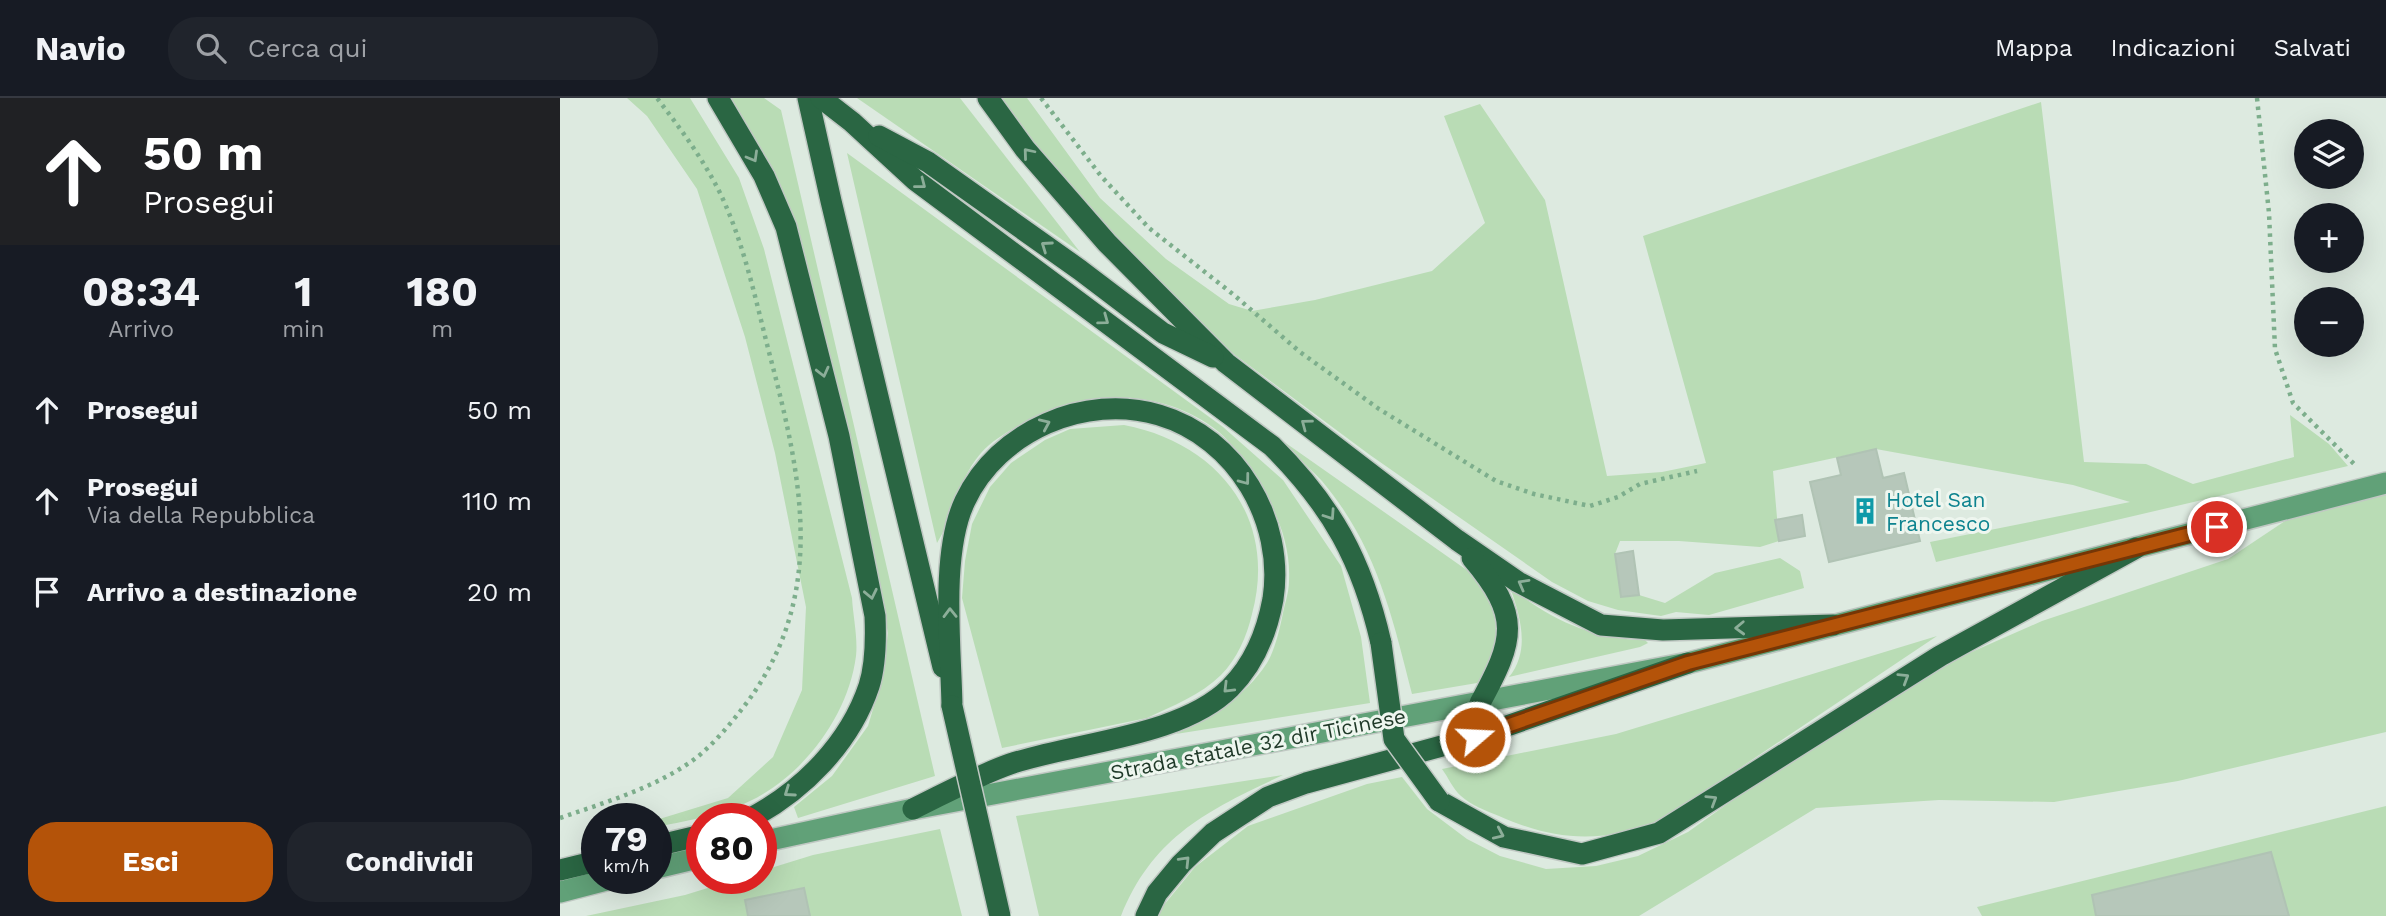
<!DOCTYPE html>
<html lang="it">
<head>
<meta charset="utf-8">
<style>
  :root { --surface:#171b24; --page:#20242c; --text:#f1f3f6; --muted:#9ea1a6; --line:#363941; --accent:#b45309 }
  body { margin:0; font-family:"Work Sans",sans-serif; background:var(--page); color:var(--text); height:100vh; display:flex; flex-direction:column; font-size:26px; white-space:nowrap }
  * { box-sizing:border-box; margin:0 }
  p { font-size:23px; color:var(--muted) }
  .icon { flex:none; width:38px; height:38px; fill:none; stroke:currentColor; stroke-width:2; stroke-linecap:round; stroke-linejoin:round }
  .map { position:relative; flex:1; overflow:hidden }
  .drawer { display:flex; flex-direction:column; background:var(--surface); width:560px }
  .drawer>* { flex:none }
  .top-card { background:#202124; color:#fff; overflow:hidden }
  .controls { position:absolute; left:1734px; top:21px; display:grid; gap:14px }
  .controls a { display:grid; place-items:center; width:70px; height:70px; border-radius:50%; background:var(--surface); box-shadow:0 7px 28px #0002; font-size:35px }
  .speed { position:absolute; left:21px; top:705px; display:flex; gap:14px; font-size:35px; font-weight:700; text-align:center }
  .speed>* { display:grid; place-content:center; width:91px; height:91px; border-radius:50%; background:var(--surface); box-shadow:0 7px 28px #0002; line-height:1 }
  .speed small { font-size:18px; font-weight:400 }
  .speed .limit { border:10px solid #d22; background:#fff; color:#111 }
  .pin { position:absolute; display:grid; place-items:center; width:60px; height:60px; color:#fff; margin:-30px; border:4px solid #fff; border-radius:50%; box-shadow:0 2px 7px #0007 }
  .me { position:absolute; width:77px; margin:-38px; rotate:71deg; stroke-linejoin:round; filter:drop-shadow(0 0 5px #0008) }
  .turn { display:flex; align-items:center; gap:24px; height:147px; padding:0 28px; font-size:32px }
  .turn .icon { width:91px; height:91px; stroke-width:2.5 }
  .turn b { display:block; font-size:49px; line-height:60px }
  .eta { display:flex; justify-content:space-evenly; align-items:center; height:119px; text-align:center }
  .eta b { font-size:42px; font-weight:700; line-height:49px }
  .action { display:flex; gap:14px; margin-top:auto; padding:14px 28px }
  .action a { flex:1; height:80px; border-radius:28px; background:var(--accent); color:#fff; font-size:28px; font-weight:700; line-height:80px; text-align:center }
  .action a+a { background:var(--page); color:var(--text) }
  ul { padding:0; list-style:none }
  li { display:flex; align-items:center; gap:21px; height:91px; padding:0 28px }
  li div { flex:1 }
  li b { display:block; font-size:26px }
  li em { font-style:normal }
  header { display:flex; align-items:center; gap:42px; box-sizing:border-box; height:98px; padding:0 35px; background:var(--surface); border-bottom:2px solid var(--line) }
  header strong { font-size:33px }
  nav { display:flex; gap:38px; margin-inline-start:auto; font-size:24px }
  .search { width:490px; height:63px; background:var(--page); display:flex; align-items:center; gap:18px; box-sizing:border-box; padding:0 24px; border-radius:28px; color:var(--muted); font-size:26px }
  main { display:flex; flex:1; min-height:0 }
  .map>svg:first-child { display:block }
</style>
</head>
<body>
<header>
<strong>Navio</strong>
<div class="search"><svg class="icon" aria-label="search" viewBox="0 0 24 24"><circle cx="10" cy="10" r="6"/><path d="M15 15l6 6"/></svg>Cerca qui</div>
<nav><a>Mappa</a><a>Indicazioni</a><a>Salvati</a></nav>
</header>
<main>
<section class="drawer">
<div class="top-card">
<div class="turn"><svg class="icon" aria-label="ahead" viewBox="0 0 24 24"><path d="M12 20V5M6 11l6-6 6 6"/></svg><div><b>50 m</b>Prosegui</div></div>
</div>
<div class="eta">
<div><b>08:34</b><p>Arrivo</p></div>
<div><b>1</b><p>min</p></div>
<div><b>180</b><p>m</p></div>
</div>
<ul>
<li><svg class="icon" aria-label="ahead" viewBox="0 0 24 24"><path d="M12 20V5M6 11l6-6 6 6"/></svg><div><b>Prosegui</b></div><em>50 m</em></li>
<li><svg class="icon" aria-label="ahead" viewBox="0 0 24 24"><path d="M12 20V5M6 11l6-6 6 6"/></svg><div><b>Prosegui</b><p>Via della Repubblica</p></div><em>110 m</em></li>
<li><svg class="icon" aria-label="arrive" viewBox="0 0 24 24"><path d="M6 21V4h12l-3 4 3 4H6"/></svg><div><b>Arrivo a destinazione</b></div><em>20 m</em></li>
</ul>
<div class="action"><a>Esci</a><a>Condividi</a></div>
</section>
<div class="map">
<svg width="1826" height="818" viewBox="0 0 1826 818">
  <rect width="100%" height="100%" fill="#ddeae0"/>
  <g fill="#b9dcb5">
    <path d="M 67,0 L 130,0 L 179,80 L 204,151 L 292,500 C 293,518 298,540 296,558 C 289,613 250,668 203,696 C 172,715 132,722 96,729 L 96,722 L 168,700 L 213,659 L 242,592 L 246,509 L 215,355 L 185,239 L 137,91 L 87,18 Z"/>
    <polygon points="170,0 204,0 221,12 375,678 238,720 234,709 272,678 308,628 322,581 328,535 305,423 255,220"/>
    <polygon points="297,0 400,0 520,154"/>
    <polygon points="440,0 467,0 540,100 606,161 669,206 692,213 755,202 872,173 925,125 884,18 920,6 985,102 1047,378 1102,374 1146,365 1083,138 1481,4 1524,364 1586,366 1633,386 1734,359 1730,317 1769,346 1788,368 1376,464 1370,444 1570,404 1513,387 1316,351 1213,373 1219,443 1200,449 1119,443 1060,443 1055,456 1062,499 1079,497 1105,505 1155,475 1220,460 1240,473 1244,490 1149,517 1116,514 1101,518 1058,512 1028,503 992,484 810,357 659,245 562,151 485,60"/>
    <path d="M 287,55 L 663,329 L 723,382 L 781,468 L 801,539 L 810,605 L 616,636 C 651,619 685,599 707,565 C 715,552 720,530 723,515 C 725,505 729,494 729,483 C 731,448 717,413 698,384 C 686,367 675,348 659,334 C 606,291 526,289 469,322 C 453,331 433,341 421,355 C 398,381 395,416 377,445 Z"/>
    <path d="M 564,327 C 658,345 718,420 692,516 C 687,538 677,561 661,577 C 641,597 612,608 587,620 L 442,650 L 402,500 L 405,463 L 412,426 L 430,389 L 451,365 L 485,342 L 510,331 Z"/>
    <path d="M 720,341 L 911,475 C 918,484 925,492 929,503 C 941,527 938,567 917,585 L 852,596 C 832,517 816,447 762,383 C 749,369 733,356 720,341 Z"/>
    <polygon points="1826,394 1826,634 1618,683 1494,704 1379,702 1256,710 1079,818 595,818 635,769 688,728 807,686 842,679 867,711 907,741 940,758 986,771 1036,768 1078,758 1128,734 1198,684 1373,571 1482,523 1668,461 1737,415"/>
    <path d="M 950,489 C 989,521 1033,542 1085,542 L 1088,545 L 1080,549 L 949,579 C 971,552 960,518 950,489 Z"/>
    <path d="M 1377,538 L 1105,720 C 1045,746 998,744 939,718 C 926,713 911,707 901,698 C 893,691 888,679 882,671 L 1056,636 Z"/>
    <path d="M 723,677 C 648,712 593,738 561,818 L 479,818 L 456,718 Z"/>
    <polygon points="1826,708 1826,818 1422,818 1417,809"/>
    <polygon points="380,731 402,818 26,818 125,797 177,781 201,780 201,773 253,757"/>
  </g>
  <g fill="#b6c7ba" stroke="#b0c3b4" stroke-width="2">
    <polygon points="1316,351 1323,380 1344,375 1360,443 1269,464 1250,384 1281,377 1277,360"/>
    <polygon points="1242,417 1245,438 1219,443 1215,422"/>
    <polygon points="1073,453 1079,497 1061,499 1055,456"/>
    <polygon points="1711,754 1729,818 1536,818 1532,797"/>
    <polygon points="244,790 250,818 188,818 185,802"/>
  </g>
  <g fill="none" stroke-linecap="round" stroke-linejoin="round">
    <defs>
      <g id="major">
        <polyline points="201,744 353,711 1128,565 1826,385"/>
        <polyline points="96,770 142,759"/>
        <polyline points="0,794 54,780"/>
      </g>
      <g id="highway">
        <path d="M 158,0 L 204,78 L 226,129 L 279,338 L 315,518 C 316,541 316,566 309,588 C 290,645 243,693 189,721"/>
        <polyline points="248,0 271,103 383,569"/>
        <path d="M 261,0 L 292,24 L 355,82 L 712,348 C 772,408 802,462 821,545"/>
        <polyline points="428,0 465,51 547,145 666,265 897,442 958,484 1041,527 1103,532 1273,527"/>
        <polyline points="319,38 368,64 520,172 603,235 653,259"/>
        <path d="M 912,460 C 961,518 955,541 920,605"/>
        <polyline points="879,703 944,739 1022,756 1099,735 1380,558 1576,450"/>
        <path d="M 353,711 C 384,696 416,678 450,666 C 515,644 621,639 670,590 C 694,566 707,534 713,501 C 725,423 677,340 599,317 C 525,295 438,333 405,403 C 380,455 391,550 392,608"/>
        <polyline points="96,748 142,737"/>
        <polyline points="0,772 37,763"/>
        <polyline points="586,818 597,795 621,766 653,735 708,699 746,685 915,639 1128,565"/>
      </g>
    </defs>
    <use href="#major" stroke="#c0c8c3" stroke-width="24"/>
    <use href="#highway" stroke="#c0c8c3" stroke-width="24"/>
    <g stroke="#7dae8c" stroke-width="4.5" stroke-dasharray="3.5 5" stroke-linecap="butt">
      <polyline points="481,0 541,78 589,130 674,197 740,254 819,311 936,383 974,396 1030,408 1058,399 1080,386 1137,373"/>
      <polyline points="1697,0 1709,115 1715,251 1733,305 1796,368"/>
      <path d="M 0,720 C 43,705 88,692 126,667 C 147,654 167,630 182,611 C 268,501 243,384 210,258 C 196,204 185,148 161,97 C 144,62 120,30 97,0"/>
    </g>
    <use href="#major" stroke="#61a178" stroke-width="21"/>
    <use href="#highway" stroke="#2a6643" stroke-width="21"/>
    <defs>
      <g id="highway-bridge">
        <polyline points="821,545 834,641 879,703"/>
        <polyline points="392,608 440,818"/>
      </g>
    </defs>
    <use href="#highway-bridge" stroke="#c0c8c3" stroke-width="24" stroke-linecap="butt"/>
    <use href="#highway-bridge" stroke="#2a6643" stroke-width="21"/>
  </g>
  <defs><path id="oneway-chevron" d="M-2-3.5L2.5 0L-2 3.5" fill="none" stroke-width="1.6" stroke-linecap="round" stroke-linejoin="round" transform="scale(1.75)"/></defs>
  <g stroke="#8cae99">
    <use href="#oneway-chevron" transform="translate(468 55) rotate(-130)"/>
    <use href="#oneway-chevron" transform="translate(193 59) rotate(60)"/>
    <use href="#oneway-chevron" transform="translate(361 86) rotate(38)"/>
    <use href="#oneway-chevron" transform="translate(486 148) rotate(-145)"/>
    <use href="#oneway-chevron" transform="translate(544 222) rotate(36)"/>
    <use href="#oneway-chevron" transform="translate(263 274) rotate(76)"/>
    <use href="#oneway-chevron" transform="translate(485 326) rotate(-24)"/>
    <use href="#oneway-chevron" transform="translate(746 326) rotate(-143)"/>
    <use href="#oneway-chevron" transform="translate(685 382) rotate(53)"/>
    <use href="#oneway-chevron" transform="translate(770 417) rotate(56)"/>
    <use href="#oneway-chevron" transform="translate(963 486) rotate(-151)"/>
    <use href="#oneway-chevron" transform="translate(311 496) rotate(78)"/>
    <use href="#oneway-chevron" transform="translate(390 515) rotate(-91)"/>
    <use href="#oneway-chevron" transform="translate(1180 530) rotate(178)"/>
    <use href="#oneway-chevron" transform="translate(1344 580) rotate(-32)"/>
    <use href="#oneway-chevron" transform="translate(668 590) rotate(135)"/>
    <use href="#oneway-chevron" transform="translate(229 694) rotate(145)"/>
    <use href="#oneway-chevron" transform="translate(1152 702) rotate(-32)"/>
    <use href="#oneway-chevron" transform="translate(939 736) rotate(24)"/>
    <use href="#oneway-chevron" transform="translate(625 763) rotate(-46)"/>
  </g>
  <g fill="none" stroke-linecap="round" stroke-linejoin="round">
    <defs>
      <polyline id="route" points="915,639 1128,565 1657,429"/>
    </defs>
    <use href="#route" stroke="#753606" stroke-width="18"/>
    <use href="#route" stroke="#b45309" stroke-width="12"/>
  </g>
  <defs>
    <symbol id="building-bare" viewBox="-9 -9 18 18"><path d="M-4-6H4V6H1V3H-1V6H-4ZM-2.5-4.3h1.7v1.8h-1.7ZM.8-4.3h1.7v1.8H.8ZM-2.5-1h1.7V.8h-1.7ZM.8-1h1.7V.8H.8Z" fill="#0f9aa8" stroke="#eef6ef" stroke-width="2.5" paint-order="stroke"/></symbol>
  </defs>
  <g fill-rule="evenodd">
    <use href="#building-bare" x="1286" y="394" width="38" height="38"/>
  </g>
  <g text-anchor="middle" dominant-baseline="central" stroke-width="6" stroke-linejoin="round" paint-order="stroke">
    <g font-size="21" fill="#0d838f" stroke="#eef6ef" text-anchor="start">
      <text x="1326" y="401">Hotel San<tspan x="1326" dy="24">Francesco</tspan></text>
    </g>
    <g font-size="21" fill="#1f3928" stroke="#eef6ef">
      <text transform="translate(698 646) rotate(-11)">Strada statale 32 dir Ticinese</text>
    </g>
  </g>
</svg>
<div class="controls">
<a><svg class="icon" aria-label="layers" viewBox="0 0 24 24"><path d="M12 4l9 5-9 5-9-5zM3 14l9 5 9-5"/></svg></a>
<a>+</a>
<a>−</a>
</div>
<div class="speed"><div>79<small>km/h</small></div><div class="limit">80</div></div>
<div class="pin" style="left:1657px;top:429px;background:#d93025"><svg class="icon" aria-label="arrive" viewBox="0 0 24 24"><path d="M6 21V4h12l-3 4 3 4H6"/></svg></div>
<svg class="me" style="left:915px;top:639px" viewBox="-20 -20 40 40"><circle r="17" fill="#b45309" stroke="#fff" stroke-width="3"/><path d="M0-11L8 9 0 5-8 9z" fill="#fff"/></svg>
</div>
</main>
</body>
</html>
